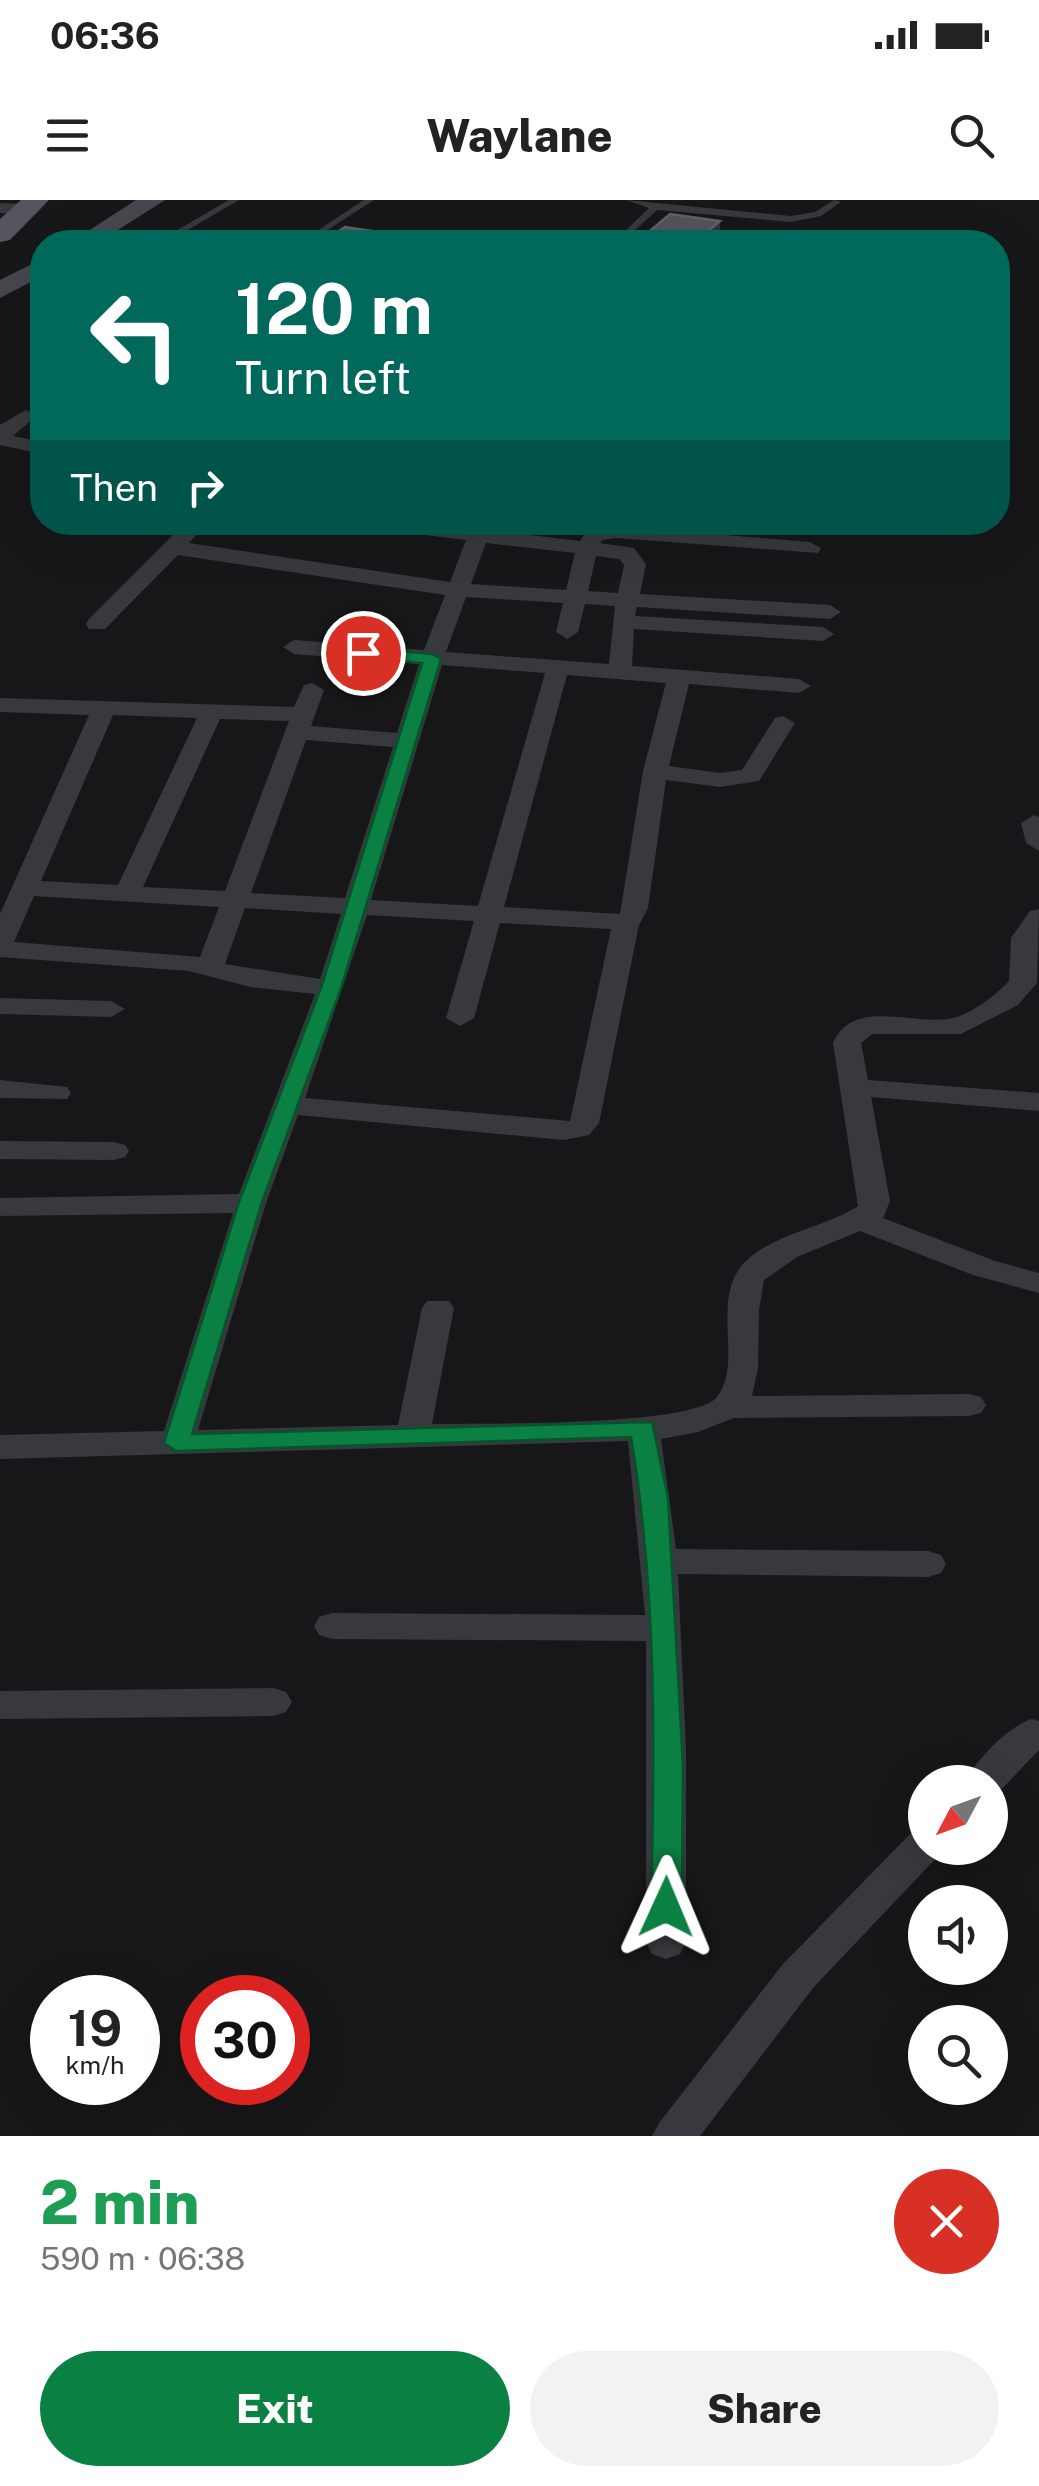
<!DOCTYPE html>
<html lang="en">
<head>
<meta charset="utf-8">
<style>
  :root { --surface:#fff; --page:#f2f2f2; --text:#222; --muted:#767676; --accent:#0b8043 }
  body { margin:0; font-family:"Public Sans",sans-serif; background:var(--page); color:var(--text); height:100vh; display:flex; flex-direction:column; font-size:38px; white-space:nowrap }
  * { box-sizing:border-box; margin:0 }
  p { font-size:32px; color:var(--muted) }
  .icon { flex:none; width:55px; height:55px; fill:none; stroke:currentColor; stroke-width:2; stroke-linecap:round; stroke-linejoin:round }
  .map { position:relative; height:1936px; overflow:hidden }
  .sheet { display:flex; flex-direction:column; background:var(--surface); flex:1 }
  .sheet>* { flex:none }
  .top-card { position:absolute; left:30px; top:30px; width:980px; height:305px; border-radius:40px; box-shadow:0 10px 40px #0002; background:#00695c; color:#fff; overflow:hidden }
  .needle { width:65px; rotate:229deg }
  .controls { position:absolute; left:908px; top:1565px; display:grid; gap:20px }
  .controls a { display:grid; place-items:center; width:100px; height:100px; border-radius:50%; background:var(--surface); box-shadow:0 10px 40px #0002; font-size:50px }
  .speed { position:absolute; left:30px; top:1775px; display:flex; gap:20px; font-size:50px; font-weight:700; text-align:center }
  .speed>* { display:grid; place-content:center; width:130px; height:130px; border-radius:50%; background:var(--surface); box-shadow:0 10px 40px #0002; line-height:1 }
  .speed small { font-size:25px; font-weight:400 }
  .speed .limit { border:15px solid #d22; background:#fff; color:#111 }
  .pin { position:absolute; display:grid; place-items:center; width:85px; height:85px; color:#fff; margin:-42px; border:5px solid #fff; border-radius:50%; box-shadow:0 2px 10px #0007 }
  .me { position:absolute; width:110px; margin:-55px; rotate:1deg; stroke-linejoin:round; filter:drop-shadow(0 0 8px #0008) }
  .turn { display:flex; align-items:center; gap:35px; height:210px; padding:0 40px; font-size:45px }
  .turn .icon { width:130px; height:130px; stroke-width:2.5 }
  .turn b { display:block; font-size:70px; line-height:85px }
  .then { display:flex; align-items:center; height:95px; padding:0 40px; background:#0003; gap:20px; font-size:38px }
  .round { display:grid; place-items:center; flex:none; width:105px; height:105px; border-radius:52px; background:var(--page) }
  .headline { display:flex; align-items:center; justify-content:space-between; height:170px; padding:0 40px }
  h1 { font-size:60px; font-weight:800; line-height:75px; color:#1e9e55 }
  .action { display:flex; gap:20px; margin-top:auto; padding:20px 40px }
  .action a { flex:1; height:115px; border-radius:60px; background:var(--accent); color:#fff; font-size:40px; font-weight:800; line-height:115px; text-align:center }
  .action a+a { background:var(--page); color:var(--text) }
  .status { display:flex; justify-content:space-between; align-items:center; height:70px; padding:0 50px; background:var(--surface); direction:ltr }
  .status svg { height:28px; fill:currentColor }
  header { display:flex; justify-content:space-between; align-items:center; height:130px; padding:0 40px; background:var(--surface); font-size:45px; font-weight:800 }
  .map>svg:first-child { display:block }
</style>
</head>
<body>
<div class="status"><b>06:36</b><svg viewBox="0 0 49 12"><path d="M0 12V9h3v3zM5 12V6h3v6zM10 12V3h3v9zM15 12V0h3v12zM26 1h20v11H26zM47 4h2v5h-2z"/></svg></div>
<header><svg class="icon" aria-label="menu" viewBox="0 0 24 24"><path d="M4 6h16M4 12h16M4 18h16"/></svg>Waylane<svg class="icon" aria-label="search" viewBox="0 0 24 24"><circle cx="10" cy="10" r="6"/><path d="M15 15l6 6"/></svg></header>
<div class="map">
<svg width="1039" height="1936" viewBox="0 0 1039 1936">
  <rect width="100%" height="100%" fill="#171719"/>
  <g fill="none" stroke-linecap="round" stroke-linejoin="round">
    <g fill="#38393e" fill-rule="evenodd">
      <polygon points="229,0 239,0 174,38 167,36"/>
      <polygon points="364,0 374,0 309,42 300,42"/>
      <polygon points="626,0 791,16 815,12 834,0 841,2 821,16 791,22 657,10 622,42 614,42 649,8"/>
    </g>
    <g fill="#38393e" fill-rule="evenodd">
      <polygon points="0,3 27,4 35,9 27,14 0,13"/>
      <polygon points="26,210 36,216 13,236 42,242 42,254 0,245 0,225"/>
      <path d="M 186,322 L 208,322 L 189,343 L 450,382 L 466,340 L 367,328 L 357,322 L 424,322 L 470,328 L 472,322 L 493,322 L 490,330 L 580,341 L 587,330 L 616,326 L 810,342 L 821,348 L 818,353 L 616,338 L 602,340 L 600,343 L 634,348 L 646,364 L 640,394 L 830,405 L 841,412 L 830,419 L 637,407 L 635,416 L 823,427 L 834,434 L 823,441 L 634,429 L 632,466 L 799,479 L 811,486 L 799,493 L 689,484 L 669,566 L 720,573 L 742,570 L 775,518 L 783,516 L 795,523 L 759,581 L 720,587 L 666,580 L 648,708 L 639,725 L 599,923 L 589,935 L 564,940 L 298,915 L 266,1003 L 198,1230 L 398,1225 L 422,1108 L 427,1101 L 449,1101 L 454,1108 L 432,1224 C 479,1223 693,1227 717,1197 C 745,1161 707,1096 748,1059 C 779,1032 824,1028 858,1006 L 833,843 C 854,795 919,829 957,817 C 975,811 996,795 1009,781 L 1011,738 L 1030,711 L 1039,709 L 1037,783 L 1018,805 L 961,834 L 872,834 L 861,843 L 868,880 L 1039,893 L 1039,911 L 871,897 L 890,1001 L 883,1018 L 995,1061 L 1039,1073 L 1039,1093 L 973,1075 L 860,1031 L 797,1057 L 764,1080 L 759,1110 L 758,1168 L 752,1196 L 969,1194 L 981,1197 L 986,1205 L 981,1213 L 969,1216 L 734,1218 L 698,1232 L 661,1239 L 676,1349 L 928,1351 L 941,1355 L 946,1364 L 941,1373 L 928,1377 L 678,1374 L 686,1549 L 686,1742 L 680,1754 L 666,1759 L 652,1754 L 646,1742 L 646,1441 L 332,1439 L 319,1435 L 314,1426 L 319,1417 L 332,1413 L 645,1415 L 628,1241 L 0,1259 L 0,1235 L 164,1231 L 233,1013 L 0,1016 L 0,998 L 239,994 L 315,794 L 250,787 L 189,771 L 0,757 L 0,714 L 89,515 L 0,512 L 0,498 L 294,507 L 304,485 L 312,483 L 324,490 L 311,526 L 397,533 L 419,464 L 294,454 L 283,447 L 294,440 L 424,450 L 445,395 L 178,355 L 105,429 L 89,429 L 86,424 L 89,419 ZM 486,343 L 575,353 L 566,390 L 471,384 ZM 596,356 L 619,359 L 624,365 L 618,393 L 588,391 ZM 466,397 L 563,403 L 556,432 L 567,439 L 578,432 L 585,404 L 615,406 L 609,464 L 446,452 ZM 442,465 L 545,473 L 478,706 L 371,700 ZM 567,475 L 666,483 L 643,571 L 620,714 L 504,707 ZM 113,515 L 197,518 L 118,685 L 41,681 ZM 220,519 L 289,521 L 225,691 L 143,687 ZM 306,540 L 393,547 L 345,698 L 251,693 ZM 34,696 L 219,707 L 200,757 L 14,742 ZM 245,708 L 341,714 L 320,779 L 225,764 ZM 367,715 L 474,721 L 446,818 L 460,826 L 474,818 L 500,723 L 611,729 L 570,921 L 305,898 Z"/>
      <polygon points="1034,615 1039,617 1039,651 1026,643 1021,623"/>
      <polygon points="0,798 111,801 125,809 111,817 0,814"/>
      <polygon points="0,880 67,887 71,893 67,899 0,898"/>
      <polygon points="0,941 114,942 125,945 129,951 125,957 114,960 0,959"/>
      <polygon points="273,1488 286,1492 292,1502 286,1512 273,1516 0,1519 0,1491"/>
      <path d="M 1032,1519 L 1039,1521 L 1039,1550 L 998,1593 L 990,1595 L 990,1582 L 965,1582 C 976,1560 1008,1526 1032,1519 Z"/>
      <polygon points="925,1628 925,1648 943,1648 939,1655 813,1788 700,1936 652,1936 659,1923 783,1764 911,1633"/>
    </g>
    <g fill="#46484e" fill-rule="evenodd">
      <polygon points="136,0 165,0 99,42 71,42"/>
      <polygon points="42,59 42,76 0,98 0,80"/>
    </g>
    <polygon fill="#54565d" fill-rule="evenodd" points="21,0 49,0 10,40 0,42 0,19"/>
  </g>
  <polygon fill="#484a4e" points="330,37 446,42 330,42"/>
  <polygon fill="#303134" points="720,21 720,37 714,42 695,42"/>
  <g fill="#53545a" stroke="#606268" stroke-width="2.5">
    <polygon points="670,14 720,21 695,42 657,42 639,40"/>
    <polygon points="345,27 446,42 366,42 330,37"/>
  </g>
  <path fill="#0b8043" stroke="#07532c" stroke-width="2.5" d="M 363,448 L 432,454 L 441,459 L 341,788 L 262,1002 L 192,1234 L 652,1222 L 668,1298 L 683,1566 L 682,1707 L 677,1716 L 666,1719 L 655,1716 L 651,1707 C 655,1551 657,1391 631,1237 L 176,1251 L 164,1243 L 239,1002 L 321,788 L 422,463 L 357,457 L 355,453 Z"/>
</svg>
<div class="controls">
<a><svg class="needle" viewBox="-14 -14 28 28"><path d="M0-13l5 13h-10z" fill="#e53935"/><path d="M0 13l5-13h-10z" fill="#767676"/></svg></a>
<a><svg class="icon" aria-label="sound" viewBox="0 0 24 24"><path d="M4 9h4l5-4v14l-5-4H4zM17 9q2 3 0 6"/></svg></a>
<a><svg class="icon" aria-label="search" viewBox="0 0 24 24"><circle cx="10" cy="10" r="6"/><path d="M15 15l6 6"/></svg></a>
</div>
<div class="speed"><div>19<small>km/h</small></div><div class="limit">30</div></div>
<div class="pin" style="left:363px;top:453px;background:#d93025"><svg class="icon" aria-label="arrive" viewBox="0 0 24 24"><path d="M6 21V4h12l-3 4 3 4H6"/></svg></div>
<svg class="me" style="left:666px;top:1707px" viewBox="-20 -20 40 40"><path d="M0-17L14 15 0 8-14 15z" fill="#0b8043" stroke="#fff" stroke-width="4"/></svg>
<div class="top-card">
<div class="turn"><svg class="icon" aria-label="left" viewBox="0 0 24 24"><path d="M17 20v-9H6M10 6l-5 5 5 5"/></svg><div><b>120 m</b>Turn left</div></div>
<div class="then">Then<svg class="icon" aria-label="right" viewBox="0 0 24 24"><path d="M7 20v-9h11M14 6l5 5-5 5"/></svg></div>
</div>
</div>
<section class="sheet">
<div class="headline"><div><h1>2 min</h1><p>590 m · 06:38</p></div><a class="round" style="background:#d93025;color:#fff"><svg class="icon" aria-label="close" viewBox="0 0 24 24"><path d="M6 6l12 12M18 6L6 18"/></svg></a></div>
<div class="action"><a>Exit</a><a>Share</a></div>
</section>
</body>
</html>
